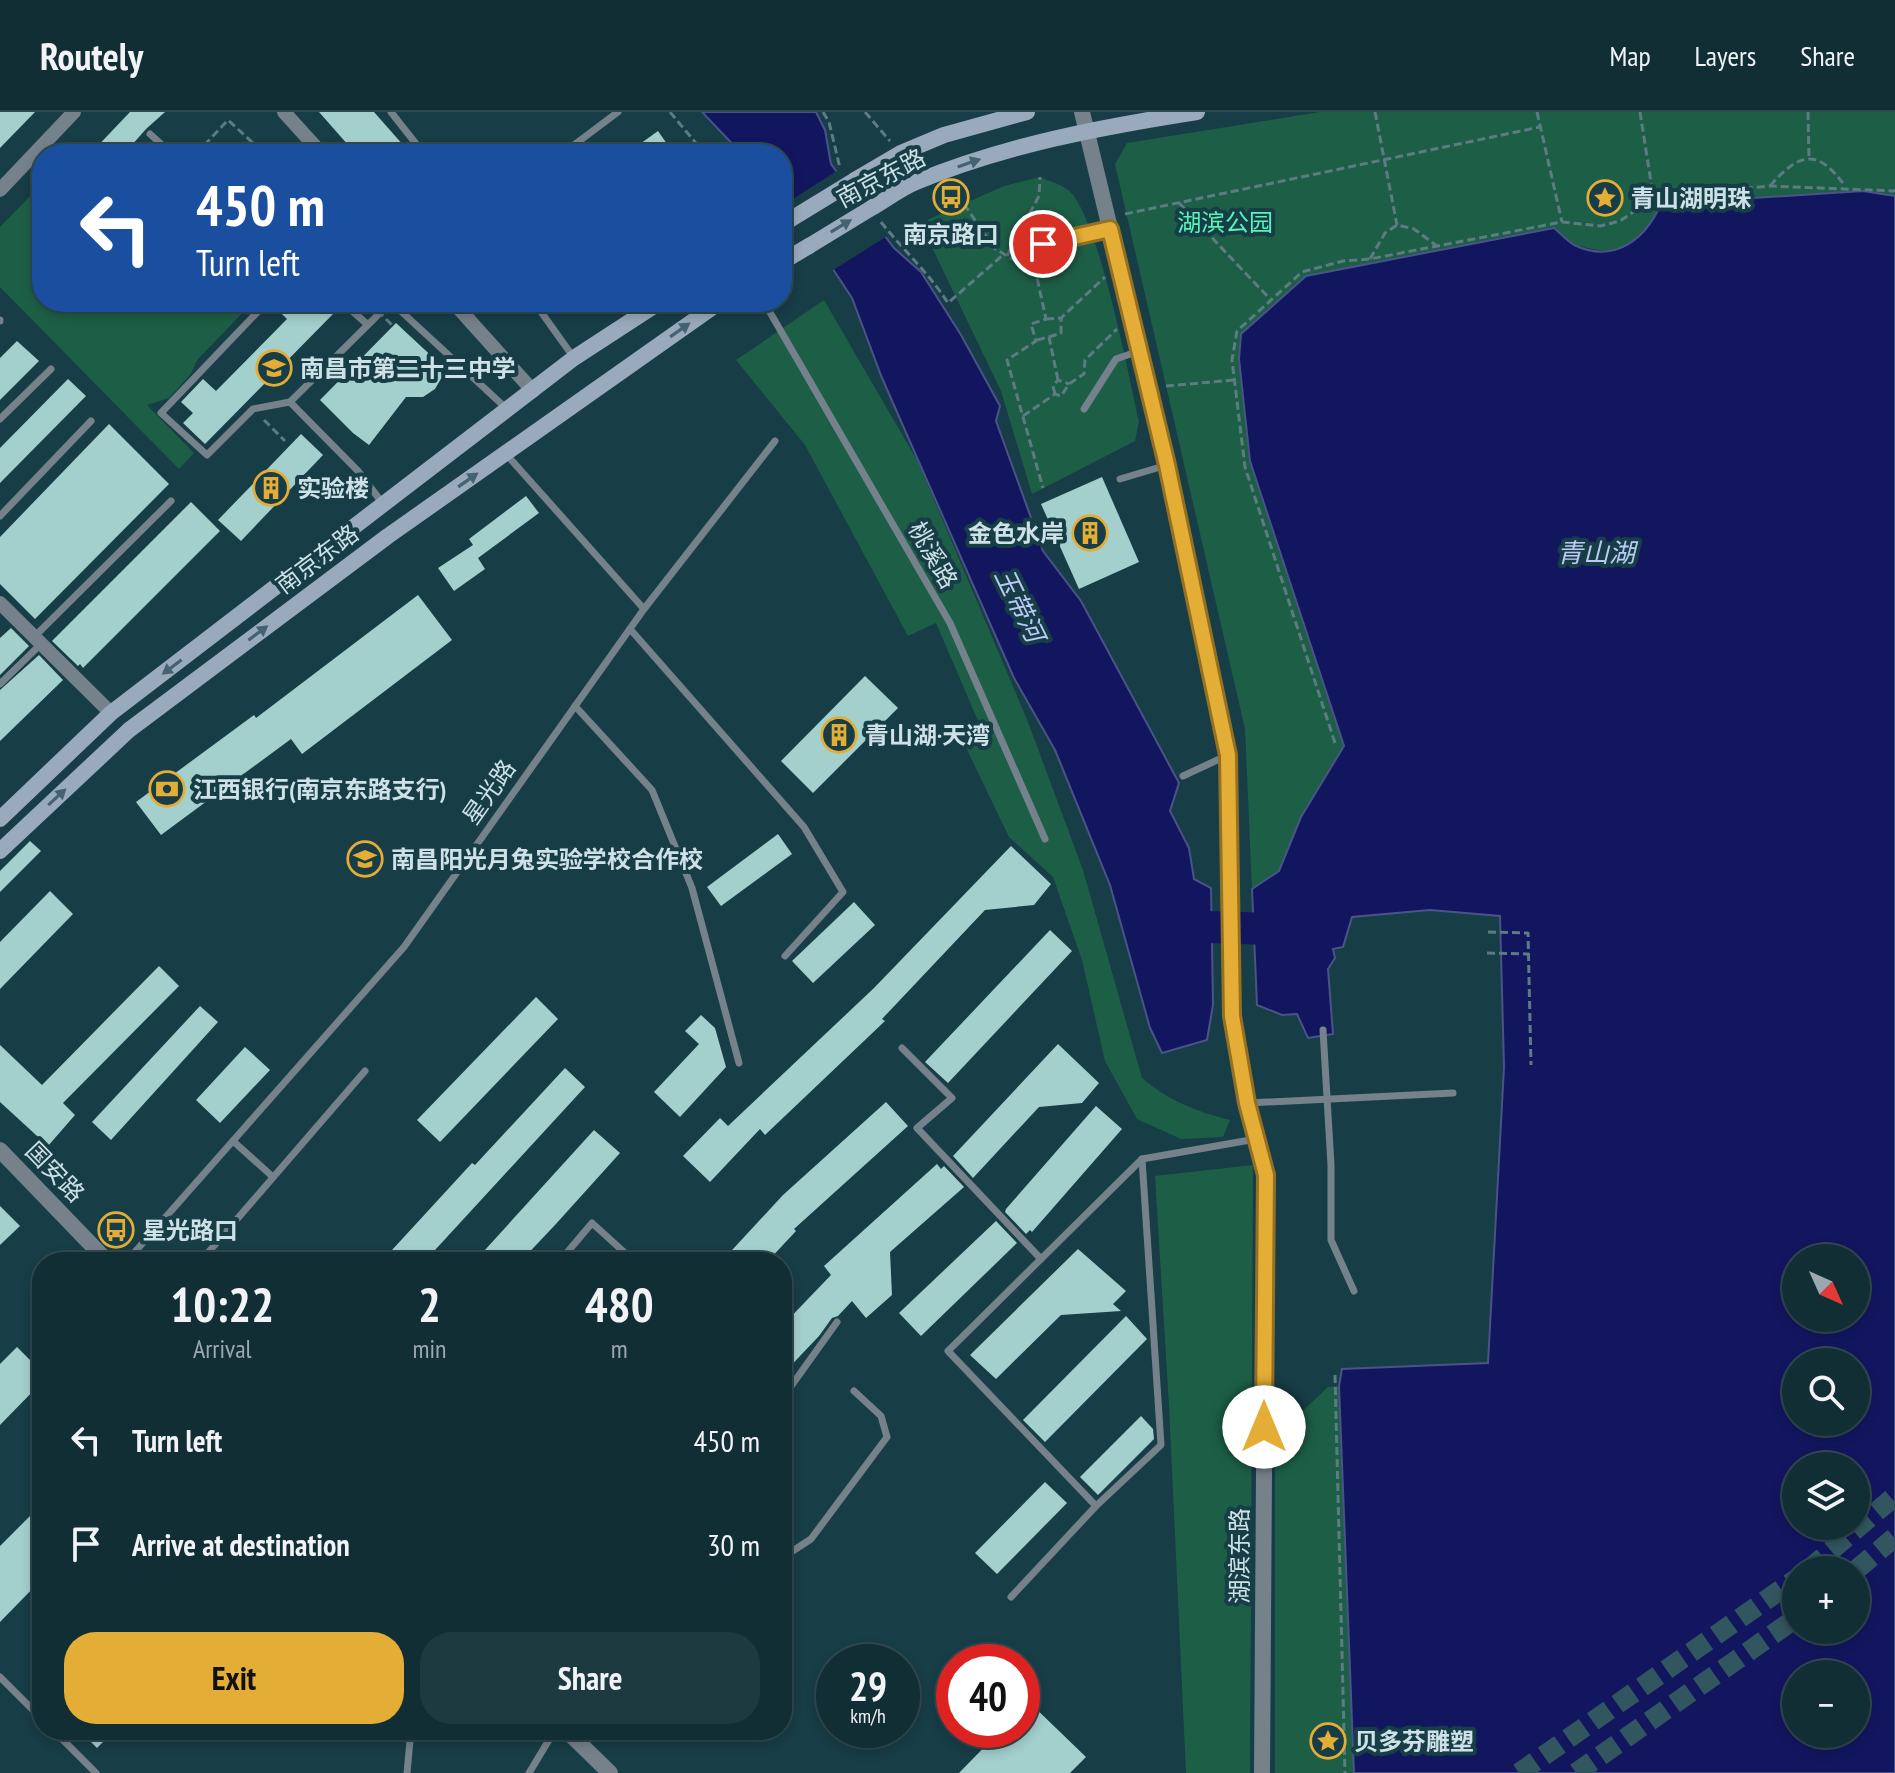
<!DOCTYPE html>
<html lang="en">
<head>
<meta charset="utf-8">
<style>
  :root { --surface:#112e35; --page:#1e3a41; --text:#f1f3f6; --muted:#9ca8ad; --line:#304a50; --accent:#e4ad35 }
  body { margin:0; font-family:"PT Sans Narrow","Noto Sans SC",sans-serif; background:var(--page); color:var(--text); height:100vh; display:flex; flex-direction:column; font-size:30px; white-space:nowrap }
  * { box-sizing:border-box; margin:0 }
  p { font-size:26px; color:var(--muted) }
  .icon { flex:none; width:44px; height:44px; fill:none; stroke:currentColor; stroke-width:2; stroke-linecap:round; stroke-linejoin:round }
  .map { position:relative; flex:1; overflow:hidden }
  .drawer { position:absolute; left:32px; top:1140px; width:760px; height:488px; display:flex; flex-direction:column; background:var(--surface); border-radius:32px; box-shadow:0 4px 12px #0003,0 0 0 2px var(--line) }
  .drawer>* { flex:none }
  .guide { position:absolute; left:32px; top:32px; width:760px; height:168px; border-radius:32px; box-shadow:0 4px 12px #0003,0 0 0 2px var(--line); background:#1a4fa0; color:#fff; overflow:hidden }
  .needle { width:52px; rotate:135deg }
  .buttons { position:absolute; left:1782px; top:1132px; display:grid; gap:16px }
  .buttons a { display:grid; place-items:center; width:88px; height:88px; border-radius:50%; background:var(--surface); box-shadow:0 4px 12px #0003,0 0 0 2px var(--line); font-size:40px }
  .speed { position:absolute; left:816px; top:1532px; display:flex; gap:16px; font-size:40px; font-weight:700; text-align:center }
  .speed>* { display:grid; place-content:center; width:104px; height:104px; border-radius:50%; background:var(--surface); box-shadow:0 4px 12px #0003,0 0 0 2px var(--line); line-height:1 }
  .speed small { font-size:20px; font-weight:400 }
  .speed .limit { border:12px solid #d22; background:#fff; color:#111 }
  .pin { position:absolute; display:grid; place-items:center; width:68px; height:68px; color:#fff; margin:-34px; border:4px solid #fff; border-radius:50%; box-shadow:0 2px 8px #0007 }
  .me { position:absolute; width:88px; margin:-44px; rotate:0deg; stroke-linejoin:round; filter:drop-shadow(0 0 6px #0008) }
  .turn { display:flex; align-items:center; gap:28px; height:168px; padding:0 32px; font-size:36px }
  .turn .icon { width:104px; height:104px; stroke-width:2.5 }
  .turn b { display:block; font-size:56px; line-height:68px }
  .eta { display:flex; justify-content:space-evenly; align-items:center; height:136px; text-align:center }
  .eta b { font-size:48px; font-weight:700; line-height:56px }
  .action { display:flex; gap:16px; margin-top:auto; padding:16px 32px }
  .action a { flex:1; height:92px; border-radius:32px; background:var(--accent); color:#111; font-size:32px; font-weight:700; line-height:92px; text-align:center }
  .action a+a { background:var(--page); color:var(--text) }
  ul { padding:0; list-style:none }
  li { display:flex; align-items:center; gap:24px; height:104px; padding:0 32px }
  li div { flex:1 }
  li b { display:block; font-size:30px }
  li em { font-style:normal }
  header { display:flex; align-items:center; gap:48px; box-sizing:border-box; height:112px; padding:0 40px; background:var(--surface); border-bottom:2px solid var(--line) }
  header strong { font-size:38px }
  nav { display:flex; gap:44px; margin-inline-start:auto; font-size:28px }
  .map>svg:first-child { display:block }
</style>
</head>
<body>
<header>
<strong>Routely</strong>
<nav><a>Map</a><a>Layers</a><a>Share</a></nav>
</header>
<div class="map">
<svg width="1895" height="1661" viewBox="0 0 1895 1661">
  <rect width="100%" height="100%" fill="#173d47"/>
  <g fill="#1d5f46">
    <path d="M 1320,0 L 1895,0 L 1895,84 L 1863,79 L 1653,110 C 1625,141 1613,144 1573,132 L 1250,349 L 1344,634 L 1301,705 L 1279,759 L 1252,777 L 1245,617 L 1115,52 L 1127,31 Z"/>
    <path d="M 1040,65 C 1048,69 1061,72 1068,78 C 1098,101 1129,266 1139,309 L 1135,329 L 1032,382 L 1001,279 L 928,127 L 913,134 L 909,127 L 929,107 L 1004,74 Z"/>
    <polygon points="42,72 42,190 253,190 198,247 190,263 169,286 147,293 194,341 179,357 0,175 0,115"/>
    <path d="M 824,188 L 918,350 L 1028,610 L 1083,758 L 1142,966 C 1167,988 1198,1000 1230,1008 L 1223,1025 L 1181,1027 L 1137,1007 L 1105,949 L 1082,848 L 1053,765 L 1009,725 L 960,623 L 979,611 L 936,511 L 908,524 L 805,333 L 736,248 Z"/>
    <polygon points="1253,1053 1250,1661 1186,1661 1169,1293 1155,1064"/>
    <polygon points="1339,1274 1354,1661 1275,1661 1275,1325 1328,1275"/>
  </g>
  <g fill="#12165f" stroke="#4a5388" stroke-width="2" fill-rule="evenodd">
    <polygon points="702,0 816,0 825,18 831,52 894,136 921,160 961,223 1000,294 996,309 1043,439 1081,489 1179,671 1170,699 1189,736 1194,767 1211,776 1213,893 1207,928 1162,941 1150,916 1110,773 1055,638 1014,566 882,266 852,186 782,80 782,42 742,42"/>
    <path d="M 1863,79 L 1895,84 L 1895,1661 L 1354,1661 L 1339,1274 L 1342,1257 L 1488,1251 L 1504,955 L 1500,804 L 1430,798 L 1352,805 L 1343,835 L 1333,837 L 1335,846 L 1328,857 L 1333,922 L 1308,926 L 1297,902 L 1282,903 L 1257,893 L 1252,777 L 1279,759 L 1301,705 L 1344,634 L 1250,349 L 1239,247 L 1241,222 L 1306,164 L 1554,116 C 1560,121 1567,129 1574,133 C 1614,152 1645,128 1661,92 ZM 1796,1146 L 1856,1146 L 1856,1206 L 1796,1206 ZM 1796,1250 L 1856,1250 L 1856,1310 L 1796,1310 ZM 1796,1354 L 1856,1354 L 1856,1414 L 1796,1414 ZM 1796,1458 L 1856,1458 L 1856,1518 L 1796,1518 ZM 1796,1562 L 1856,1562 L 1856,1622 L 1796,1622 Z"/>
  </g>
  <polygon fill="#173d47" points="840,57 889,123 830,160 785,92"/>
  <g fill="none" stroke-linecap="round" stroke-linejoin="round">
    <polyline stroke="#12165f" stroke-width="32" points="1173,808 1176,814 1271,817"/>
  </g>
  <g fill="#a3cfcc">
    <polygon points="0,0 35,0 0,36"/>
    <polygon points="130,0 165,0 146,17 124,42 90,42"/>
    <polygon points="319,0 374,0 411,42 356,42"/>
    <polygon points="658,19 674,42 626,42"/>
    <polygon points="273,190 323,190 334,201 205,332 183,311 193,301 181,290 203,267 216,279 287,207 273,193"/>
    <polygon points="396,211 439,251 442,265 435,277 423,285 406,285 369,333 353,321 320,288"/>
    <polygon points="17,229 39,249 0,288 0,246"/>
    <polygon points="68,267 86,284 0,371 0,336"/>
    <polygon points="109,312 169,372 35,507 0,472 0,425"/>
    <polygon points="301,322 323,343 241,429 218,408"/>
    <polygon points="1102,365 1139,450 1079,477 1041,392"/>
    <polygon points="526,384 539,401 478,446 485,457 454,479 438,456 473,433 469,427"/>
    <polygon points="191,390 220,419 83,556 80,552 78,554 52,529"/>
    <polygon points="418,483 452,528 302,642 291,627 161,723 136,690 254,603 256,606"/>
    <polygon points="11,516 29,534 0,563 0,526"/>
    <polygon points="39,543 63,568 0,629 0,578"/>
    <polygon points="865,564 898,596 813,681 781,649"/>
    <polygon points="778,722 792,742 721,794 707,775"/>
    <polygon points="30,729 41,739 0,780 0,759"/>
    <polygon points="1011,734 1051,772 1034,793 985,798 882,907 885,909 765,1023 760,1017 710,1070 683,1044 720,1006 728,1014 874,876"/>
    <polygon points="50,779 73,802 0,877 0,830"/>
    <polygon points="854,790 875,813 813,871 792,849"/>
    <polygon points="1050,818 1072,839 948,971 925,950"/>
    <polygon points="159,854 179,874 63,991 75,1003 48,1034 0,990 0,933 42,973"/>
    <polygon points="536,885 558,907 440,1030 417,1008"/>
    <polygon points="200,894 218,910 111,1028 92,1010"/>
    <polygon points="701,903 715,916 726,955 680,1005 654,980 699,932 685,919"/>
    <polygon points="1058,932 1099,971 1082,991 1039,995 973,1066 953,1044"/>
    <polygon points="245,935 270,958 220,1011 196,988"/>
    <polygon points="565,956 585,975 424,1150 381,1150 472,1051 475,1053"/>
    <polygon points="886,990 908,1014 794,1117 796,1119 767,1150 721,1150 783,1083"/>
    <polygon points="1096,994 1122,1017 1032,1120 1030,1118 1026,1122 1005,1100 1006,1097"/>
    <polygon points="594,1018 620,1041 555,1113 520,1150 474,1150"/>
    <polygon points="937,1052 941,1057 944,1054 964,1075 890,1140 892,1183 866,1206 852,1189 838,1204 832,1206 819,1224 782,1263 782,1214 831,1163 824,1154"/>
    <polygon points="0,1094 20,1114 0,1133"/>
    <polygon points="996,1109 1017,1131 921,1224 899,1201"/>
    <polygon points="1078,1137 1126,1179 1113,1192 1121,1199 1061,1203 996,1267 970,1243"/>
    <polygon points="1126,1204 1147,1227 1045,1330 1023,1308"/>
    <polygon points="17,1235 42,1260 42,1270 0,1313 0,1252"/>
    <polygon points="1141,1304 1153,1317 1154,1327 1098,1383 1080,1365"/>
    <polygon points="1045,1370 1067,1391 997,1462 975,1441"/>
    <polygon points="42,1392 42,1467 0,1510 0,1434"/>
    <polygon points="1029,1590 1086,1645 1070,1661 959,1661 1001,1618 1022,1618 1022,1597"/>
    <polygon points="79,1618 115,1618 97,1636"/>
  </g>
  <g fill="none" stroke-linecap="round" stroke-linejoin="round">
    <g stroke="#32565f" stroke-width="20" stroke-dasharray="20 10" stroke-linecap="butt">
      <polyline points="1808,1458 1895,1384"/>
      <polyline points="1856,1458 1895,1425"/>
      <polyline points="1519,1661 1796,1467"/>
      <polyline points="1576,1661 1796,1506"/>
    </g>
    <g stroke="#5c7b83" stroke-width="3" stroke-dasharray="8 4" stroke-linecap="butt">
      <polyline points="670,0 705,42"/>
      <polyline points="823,0 829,10 840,56"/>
      <polyline points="865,0 890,29"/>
      <polyline points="1375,0 1397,113"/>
      <polyline points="1537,0 1562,110"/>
      <polyline points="1640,0 1653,83"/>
      <polyline points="1808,0 1809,46"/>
      <polyline points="196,42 228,8 265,42"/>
      <path d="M 1770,74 C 1799,41 1817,35 1845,74"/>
      <polyline points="1179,91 1270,187"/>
      <polyline points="964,92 994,136 1036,161 1046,207 1031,212 1036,229 1007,248 1043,376"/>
      <polyline points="1125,102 1540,15"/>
      <path d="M 881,110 C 903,138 929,161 948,191 L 1004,142"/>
      <polyline points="1007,144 1039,84 1040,65"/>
      <polyline points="1370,147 1385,121 1397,113 1414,117 1437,134"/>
      <polyline points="1046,207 1061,206 1105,165"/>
      <polyline points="1049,225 1061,221 1061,206"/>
      <polyline points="1037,228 1049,225 1058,268"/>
      <polyline points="1166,274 1234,268"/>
      <polyline points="1055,282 1053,274 1058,268 1069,272"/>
      <polyline points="1023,304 1055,282 1061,284 1069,272 1084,262 1085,248 1117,217"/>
      <polyline points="264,308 285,329"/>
      <polyline points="1335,631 1245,355 1232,248 1237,219 1302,160 1343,149 1370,147 1562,110 1600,114 1620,109 1657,84 1770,74 1895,79"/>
      <polyline points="1488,820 1528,821 1531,953"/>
      <polyline points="1487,841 1529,842"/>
      <polyline points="1335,1263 1345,1661"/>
    </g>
    <g stroke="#75818b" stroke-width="7">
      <polyline points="391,0 424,42"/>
      <polyline points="150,22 172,42"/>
      <polyline points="562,42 618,0"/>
      <polyline points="1043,132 1110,117"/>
      <polyline points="267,190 161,301 207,343 253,297 290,290"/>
      <polyline points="342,190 367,212"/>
      <polyline points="534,190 574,246"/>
      <polyline points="764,190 950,511 1045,727"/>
      <polyline points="0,209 0,208"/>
      <polyline points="1084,297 1116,247 1139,239"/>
      <polyline points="0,307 51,257"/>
      <polyline points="506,342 644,497"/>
      <polyline points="1120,367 1167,353"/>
      <polyline points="384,393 358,359 290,290 391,190 507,297"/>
      <polyline points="0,404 91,309"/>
      <polyline points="630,517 804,715 843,780 785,844"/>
      <polyline points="34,525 171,389"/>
      <polyline points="0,572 41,532"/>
      <polyline points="575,594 652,678 692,776 739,951"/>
      <polyline points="1183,664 1226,644"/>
      <polyline points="1323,918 1331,1053 1331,1128 1354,1179"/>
      <polyline points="902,936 952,986 917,1016 1041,1147"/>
      <polyline points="1247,991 1453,981"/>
      <polyline points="233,1029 273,1065"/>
      <polyline points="126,1150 404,835 644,497 775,329"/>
      <polyline points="200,1150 365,959"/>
      <polyline points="559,1150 592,1111 635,1150"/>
      <polyline points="782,1282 784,1284 837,1210"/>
      <polyline points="1096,1394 1161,1333 1142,1047"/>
      <polyline points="782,1446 811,1427 887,1325 881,1304 854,1279"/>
      <polyline points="1011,1485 1096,1394 948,1239 1142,1047 1256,1027"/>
      <polyline points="0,1565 42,1607"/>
      <polyline points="53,1618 96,1661"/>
      <polyline points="407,1661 411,1618"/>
      <polyline points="529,1661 555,1618"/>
    </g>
    <g stroke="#75818b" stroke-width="14">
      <polyline points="284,0 322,42"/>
      <polyline points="0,78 74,0"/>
      <polyline points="453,190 533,279"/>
      <polyline points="0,491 111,601"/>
    </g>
    <g stroke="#75818b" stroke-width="16">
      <polyline points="1082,0 1167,353 1228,643 1232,904 1247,991 1266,1063 1262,1661"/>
      <polyline points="0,1038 108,1150"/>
      <polyline points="566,1618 610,1661"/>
    </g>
    <g stroke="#98aabb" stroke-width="16">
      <polyline points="855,68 901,41 944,23 1027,0"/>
      <path d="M 873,95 C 887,87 901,76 916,70 C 1005,33 1101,15 1197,0"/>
      <polyline points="782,150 809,134"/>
      <polyline points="0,707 111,601 574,246 660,190"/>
      <polyline points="0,739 129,618 388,424 720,190"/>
    </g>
    <polyline stroke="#5c7b83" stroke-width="3" stroke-dasharray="8 4" stroke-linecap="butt" points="369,190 393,214"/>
    <g stroke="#98aabb" stroke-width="16">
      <polyline points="783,112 855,68"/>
      <polyline points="809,134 873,95"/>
    </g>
  </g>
  <defs><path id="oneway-solid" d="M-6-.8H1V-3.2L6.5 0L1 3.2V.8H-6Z" transform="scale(2)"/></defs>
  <g fill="#446370">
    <use href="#oneway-solid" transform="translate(969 51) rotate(-19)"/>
    <use href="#oneway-solid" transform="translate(841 114) rotate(-31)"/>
    <use href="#oneway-solid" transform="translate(680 218) rotate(-35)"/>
    <use href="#oneway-solid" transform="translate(468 368) rotate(-35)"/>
    <use href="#oneway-solid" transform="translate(258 521) rotate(-37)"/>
    <use href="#oneway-solid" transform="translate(172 555) rotate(143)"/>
    <use href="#oneway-solid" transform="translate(57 685) rotate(-43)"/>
  </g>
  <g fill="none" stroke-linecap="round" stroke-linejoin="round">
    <defs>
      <polyline id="route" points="1043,132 1110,117 1167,353 1228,643 1232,904 1247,991 1266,1063 1264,1315"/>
    </defs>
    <use href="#route" stroke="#947022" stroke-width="20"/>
    <use href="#route" stroke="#e4ad35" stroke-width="14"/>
  </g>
  <defs>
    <symbol id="bus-ring" viewBox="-11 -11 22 22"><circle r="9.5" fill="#173d47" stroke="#e4ad35" stroke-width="1.5"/><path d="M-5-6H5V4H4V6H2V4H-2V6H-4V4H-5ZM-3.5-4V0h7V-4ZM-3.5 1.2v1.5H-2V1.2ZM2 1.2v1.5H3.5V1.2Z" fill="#e4ad35"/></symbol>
    <symbol id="sight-ring" viewBox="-11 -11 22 22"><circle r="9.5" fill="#173d47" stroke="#e4ad35" stroke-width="1.5"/><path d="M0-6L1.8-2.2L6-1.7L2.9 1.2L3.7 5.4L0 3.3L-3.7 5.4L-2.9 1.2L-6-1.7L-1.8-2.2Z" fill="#e4ad35"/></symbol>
    <symbol id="school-ring" viewBox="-11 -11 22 22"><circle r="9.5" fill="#173d47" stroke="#e4ad35" stroke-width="1.5"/><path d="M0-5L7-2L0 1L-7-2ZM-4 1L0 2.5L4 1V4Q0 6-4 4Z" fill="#e4ad35"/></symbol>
    <symbol id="building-ring" viewBox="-11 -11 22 22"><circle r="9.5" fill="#173d47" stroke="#e4ad35" stroke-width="1.5"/><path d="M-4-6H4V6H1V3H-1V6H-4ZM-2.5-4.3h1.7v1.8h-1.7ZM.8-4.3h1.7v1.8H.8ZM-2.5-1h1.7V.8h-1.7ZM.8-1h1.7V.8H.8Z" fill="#e4ad35"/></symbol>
    <symbol id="bank-ring" viewBox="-11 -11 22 22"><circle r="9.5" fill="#173d47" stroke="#e4ad35" stroke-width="1.5"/><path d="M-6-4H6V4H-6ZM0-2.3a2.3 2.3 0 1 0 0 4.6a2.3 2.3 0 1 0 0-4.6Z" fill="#e4ad35"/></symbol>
  </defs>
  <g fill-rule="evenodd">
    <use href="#bus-ring" x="931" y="65" width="40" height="40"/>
    <use href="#sight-ring" x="1585" y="66" width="40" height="40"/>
    <use href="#school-ring" x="254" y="236" width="40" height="40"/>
    <use href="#building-ring" x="251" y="356" width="40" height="40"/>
    <use href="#building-ring" x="1070" y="401" width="40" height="40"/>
    <use href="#building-ring" x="819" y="603" width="40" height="40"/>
    <use href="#bank-ring" x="147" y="657" width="40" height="40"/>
    <use href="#school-ring" x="345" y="727" width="40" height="40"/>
    <use href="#bus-ring" x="96" y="1098" width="40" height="40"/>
    <use href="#sight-ring" x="1308" y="1609" width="40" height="40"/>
  </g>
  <g text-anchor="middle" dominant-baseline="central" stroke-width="8" stroke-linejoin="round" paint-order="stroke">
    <g font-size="24" fill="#cde1e7" stroke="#173d47">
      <text transform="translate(881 66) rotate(-28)">南京东路</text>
      <text transform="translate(933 443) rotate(60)">桃溪路</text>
      <text transform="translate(317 447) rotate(-37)">南京东路</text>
      <text transform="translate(489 680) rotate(-55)">星光路</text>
      <text transform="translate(55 1060) rotate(46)">国安路</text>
      <text transform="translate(1239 1444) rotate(-90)">湖滨东路</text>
    </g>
    <g font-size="24" font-weight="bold" fill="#cde1e7" stroke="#173d47" text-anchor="start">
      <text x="1631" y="86">青山湖明珠</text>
      <text x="951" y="122" text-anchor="middle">南京路口</text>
      <text x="300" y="256">南昌市第二十三中学</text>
      <text x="297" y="376">实验楼</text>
      <text x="1064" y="421" text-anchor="end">金色水岸</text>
      <text x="865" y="623">青山湖·天湾</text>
      <text x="193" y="677">江西银行(南京东路支行)</text>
      <text x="391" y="747">南昌阳光月兔实验学校合作校</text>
      <text x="142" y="1118">星光路口</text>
      <text x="1354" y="1629">贝多芬雕塑</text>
    </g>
    <g font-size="24" fill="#59f4b7" stroke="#173d47">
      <text x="1225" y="110">湖滨公园</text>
    </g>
    <g font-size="26" font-style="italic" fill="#bcc9f5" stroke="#173d47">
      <text x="1596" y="440">青山湖</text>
      <text transform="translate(1020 493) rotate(64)">玉带河</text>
    </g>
  </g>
</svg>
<div class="buttons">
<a><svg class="needle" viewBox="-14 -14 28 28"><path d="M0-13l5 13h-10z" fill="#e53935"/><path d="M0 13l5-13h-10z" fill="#9ca8ad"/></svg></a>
<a><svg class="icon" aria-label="search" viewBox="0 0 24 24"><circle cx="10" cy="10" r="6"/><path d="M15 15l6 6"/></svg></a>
<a><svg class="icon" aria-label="layers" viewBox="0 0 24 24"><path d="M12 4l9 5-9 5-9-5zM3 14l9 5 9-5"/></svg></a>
<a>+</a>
<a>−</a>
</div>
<div class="speed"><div>29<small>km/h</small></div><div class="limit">40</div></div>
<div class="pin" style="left:1043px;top:132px;background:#d93025"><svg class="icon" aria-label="arrive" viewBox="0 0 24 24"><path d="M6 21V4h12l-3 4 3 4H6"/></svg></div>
<svg class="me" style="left:1264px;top:1315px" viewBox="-20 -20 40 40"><circle r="19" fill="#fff"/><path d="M0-13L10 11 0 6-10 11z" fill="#e4ad35"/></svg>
<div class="guide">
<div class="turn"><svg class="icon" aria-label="left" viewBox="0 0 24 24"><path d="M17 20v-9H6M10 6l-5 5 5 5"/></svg><div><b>450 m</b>Turn left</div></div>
</div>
<section class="drawer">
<div class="eta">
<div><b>10:22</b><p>Arrival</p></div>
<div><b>2</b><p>min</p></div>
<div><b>480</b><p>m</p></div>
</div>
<ul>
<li><svg class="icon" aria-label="left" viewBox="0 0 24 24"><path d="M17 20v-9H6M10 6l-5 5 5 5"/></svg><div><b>Turn left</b></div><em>450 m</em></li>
<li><svg class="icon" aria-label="arrive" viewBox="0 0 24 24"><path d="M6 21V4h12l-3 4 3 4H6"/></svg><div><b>Arrive at destination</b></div><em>30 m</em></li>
</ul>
<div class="action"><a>Exit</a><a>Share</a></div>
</section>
</div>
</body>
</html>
